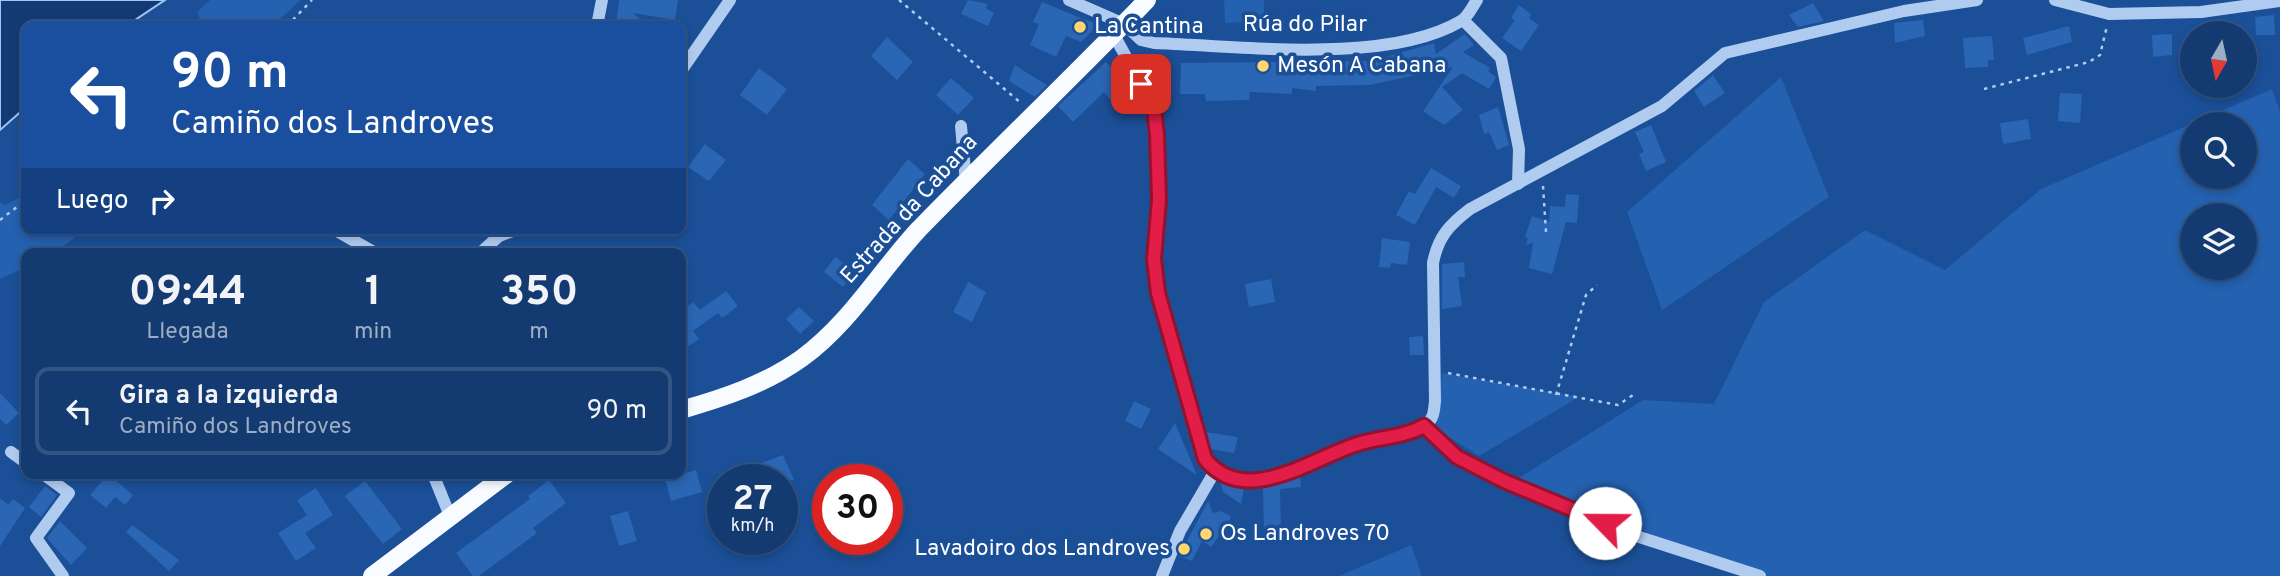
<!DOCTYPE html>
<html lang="es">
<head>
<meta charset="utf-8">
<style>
  :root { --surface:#143b71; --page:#214679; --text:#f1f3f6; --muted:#9dadc3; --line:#335584 }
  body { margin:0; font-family:Overpass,sans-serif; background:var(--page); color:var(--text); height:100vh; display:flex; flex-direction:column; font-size:26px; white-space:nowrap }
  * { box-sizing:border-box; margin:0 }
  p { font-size:23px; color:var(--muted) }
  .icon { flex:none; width:38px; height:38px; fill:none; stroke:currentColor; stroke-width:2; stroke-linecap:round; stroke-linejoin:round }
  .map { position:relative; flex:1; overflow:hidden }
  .details { position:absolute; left:21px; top:248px; width:665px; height:231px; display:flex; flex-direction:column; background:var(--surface); border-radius:14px; box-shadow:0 4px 10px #0003,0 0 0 2px var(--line) }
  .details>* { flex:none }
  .guide { position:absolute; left:21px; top:21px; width:665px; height:214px; border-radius:14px; box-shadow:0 4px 10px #0003,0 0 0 2px var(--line); background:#1a4fa0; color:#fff; overflow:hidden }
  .needle { width:46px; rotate:189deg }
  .controls { position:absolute; left:2180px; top:21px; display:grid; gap:14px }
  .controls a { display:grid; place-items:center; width:77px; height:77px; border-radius:50%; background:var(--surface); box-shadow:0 4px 10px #0003,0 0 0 2px var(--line); font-size:35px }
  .speed { position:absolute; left:707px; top:464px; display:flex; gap:14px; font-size:35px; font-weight:700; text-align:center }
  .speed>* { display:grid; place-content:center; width:91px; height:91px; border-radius:50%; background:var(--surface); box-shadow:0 4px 10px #0003,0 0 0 2px var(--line); line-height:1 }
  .speed small { font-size:18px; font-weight:400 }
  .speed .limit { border:10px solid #d22; background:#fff; color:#111 }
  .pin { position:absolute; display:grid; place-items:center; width:60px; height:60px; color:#fff; margin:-30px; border-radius:14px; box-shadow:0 4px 10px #0006 }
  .me { position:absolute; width:77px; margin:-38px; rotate:293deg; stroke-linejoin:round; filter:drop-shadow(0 0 5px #0008) }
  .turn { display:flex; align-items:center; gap:24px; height:147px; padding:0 35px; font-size:32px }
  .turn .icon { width:91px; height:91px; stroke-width:2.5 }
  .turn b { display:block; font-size:49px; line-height:60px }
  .then { display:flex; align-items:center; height:66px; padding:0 35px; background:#0003; gap:14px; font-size:26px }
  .eta { display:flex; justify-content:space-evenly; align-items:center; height:119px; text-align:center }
  .eta b { font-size:42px; font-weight:700; line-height:49px }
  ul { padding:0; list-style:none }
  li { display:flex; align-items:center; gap:21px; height:88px; margin:0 14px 10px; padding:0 21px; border:4px solid var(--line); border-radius:14px }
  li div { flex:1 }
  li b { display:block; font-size:26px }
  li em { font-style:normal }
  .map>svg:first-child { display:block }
</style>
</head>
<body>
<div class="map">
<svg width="2280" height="576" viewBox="0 0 2280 576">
  <rect width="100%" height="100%" fill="#1b4f97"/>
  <g fill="#2461b0" fill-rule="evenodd">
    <polygon points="210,0 301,0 272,26 203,26 197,12"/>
    <polygon points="1224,0 1264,0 1264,21 1225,23"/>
    <polygon points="1781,77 1829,197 1662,310 1627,212"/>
    <path d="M 2272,89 L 2280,112 L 2280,576 L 1750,576 L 1519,478 L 1643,400 L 1714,404 L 1764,302 L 1865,230 L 1945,270 L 2041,189 ZM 2193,124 L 2245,124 L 2245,177 L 2193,177 ZM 2193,215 L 2245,215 L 2245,268 L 2193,268 Z"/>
    <polygon points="26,194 26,229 86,229 53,254 26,254 26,267 0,279 0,202 5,205"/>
    <polygon points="1442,373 1579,397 1479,456 1436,429"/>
    <polygon points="1411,545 1422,576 1339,576"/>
  </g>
  <polygon fill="#123b75" stroke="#a2c6f2" stroke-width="2" points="0,0 165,0 126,26 26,26 26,107 0,130"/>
  <g fill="#2a66b4">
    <polygon points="678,0 675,20 633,13 648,26 616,26 619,0"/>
    <polygon points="968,0 988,4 986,8 994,13 988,26 961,14"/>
    <polygon points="1042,2 1083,19 1099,24 1081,42 1066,36 1056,57 1030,45 1039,24 1033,22"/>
    <polygon points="1813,3 1824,21 1798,27 1789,15"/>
    <polygon points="1519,5 1531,14 1529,18 1539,25 1521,51 1502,38 1515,20 1511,18"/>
    <polygon points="2274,15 2275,35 2256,35 2255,17"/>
    <polygon points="1923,20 1925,36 1895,43 1894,23"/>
    <polygon points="2069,26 2072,42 2027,55 2023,38"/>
    <polygon points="1465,34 1474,45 1463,52 1490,68 1488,71 1496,77 1489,89 1462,73 1442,87 1463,110 1444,125 1423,111 1453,67 1370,85 1316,86 1316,91 1292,88 1292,94 1250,92 1249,100 1206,101 1205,94 1180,94 1181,63 1371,61 1434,43 1436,54"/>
    <polygon points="2172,34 2172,55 2153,57 2152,35"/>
    <polygon points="1992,36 1994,60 1988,60 1988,67 1965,68 1963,38"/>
    <polygon points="887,37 913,62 897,80 871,56"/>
    <polygon points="1106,62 1139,99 1122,114 1104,92 1073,122 1058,106"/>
    <polygon points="1015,65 1037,79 1047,85 1035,97 1009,81"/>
    <polygon points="759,68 787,89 767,115 740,95"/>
    <polygon points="1713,75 1725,93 1704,107 1694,91"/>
    <polygon points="951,78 974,98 958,115 936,95"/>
    <polygon points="2060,93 2082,94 2080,123 2058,121"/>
    <polygon points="1498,107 1509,145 1497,150 1489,132 1484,134 1479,115"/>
    <polygon points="2028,119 2031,139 2003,144 2000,123"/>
    <polygon points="1651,125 1666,162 1646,171 1639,154 1644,152 1635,132"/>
    <polygon points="705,144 726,160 709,181 688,167"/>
    <polygon points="908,159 925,174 889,220 872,205"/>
    <polygon points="1431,168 1461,186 1454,198 1436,187 1415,225 1396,215 1409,191 1415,194"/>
    <polygon points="1566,194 1579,195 1577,223 1566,222 1552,274 1529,268 1533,243 1526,245 1528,238 1525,237 1532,216 1549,222 1550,206 1565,207"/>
    <polygon points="1382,238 1410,242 1407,265 1391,263 1390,268 1379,267"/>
    <polygon points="835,257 855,272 843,287 824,272"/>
    <polygon points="1464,262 1465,277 1458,277 1462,306 1442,309 1442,264"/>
    <polygon points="1271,279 1275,302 1249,307 1245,284"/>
    <polygon points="968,282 986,292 972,322 953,312"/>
    <polygon points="726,291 738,306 722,318 718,313 693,331 699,339 687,347 681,340 681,311 693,302 700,310"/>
    <polygon points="799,307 814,321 800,334 786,319"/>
    <polygon points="1423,336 1424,355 1410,355 1409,337"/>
    <polygon points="0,393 19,413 6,425 0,419"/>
    <polygon points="1134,401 1151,409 1141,429 1125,421"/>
    <polygon points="1175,423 1197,475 1158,449"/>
    <polygon points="1206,432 1238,437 1234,453 1211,449"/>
    <polygon points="783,455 794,480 760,480 753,466"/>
    <polygon points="696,470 702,492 671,501 665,479"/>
    <polygon points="108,474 133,495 125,505 115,497 106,508 90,495"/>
    <polygon points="1300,477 1301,487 1280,489 1281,530 1264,530 1263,488"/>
    <polygon points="549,480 566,503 533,528 537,533 479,576 473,576 456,553 530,499 528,496"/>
    <polygon points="365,481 402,529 383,544 345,496"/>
    <polygon points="1220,482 1244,488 1241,504 1223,492"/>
    <polygon points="45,486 57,495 41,517 29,507"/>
    <polygon points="316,488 333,515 305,533 316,548 296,561 278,533 307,515 297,500"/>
    <polygon points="0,498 8,505 13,499 25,508 0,546"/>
    <polygon points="1208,501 1213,513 1220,511 1231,516 1227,530 1224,529 1211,547 1202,541 1192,561 1179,556"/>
    <polygon points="628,511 637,541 619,546 610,516"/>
    <polygon points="60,521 87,548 71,565 47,538"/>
    <polygon points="132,525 179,560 169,571 126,532"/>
  </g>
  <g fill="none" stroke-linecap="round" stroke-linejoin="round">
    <g stroke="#afcbf0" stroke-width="2.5" stroke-dasharray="3.5 5" stroke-linecap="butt">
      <polyline points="899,0 1021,103"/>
      <polyline points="287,26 312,0"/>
      <polyline points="1984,89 2089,62 2100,55 2107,26"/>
      <polyline points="1543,186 1546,232"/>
      <polyline points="0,220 26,200"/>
      <polyline points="1448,373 1618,405 1633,395"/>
      <polyline points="1556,395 1586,295 1597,285"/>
    </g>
    <g stroke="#afcbf0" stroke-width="12">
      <path d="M 1069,0 L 1124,24 L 1141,40 L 1154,43 C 1240,46 1387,65 1461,21 C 1468,17 1472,7 1477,0"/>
      <polyline points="2055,0 2109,14 2201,12 2280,1"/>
      <polyline points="1463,20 1501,58 1519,149 1518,184"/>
      <polyline points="597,26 602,0"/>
      <path d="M 1114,35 L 1154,108 L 1159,200 L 1154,259 L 1158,293 L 1205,459 C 1245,509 1313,458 1359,443 C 1380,436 1407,439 1426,425 C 1434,419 1434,410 1435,401 L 1433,263 C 1438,237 1449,225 1470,209 L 1662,106 L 1725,53 L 1904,11 L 1977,0"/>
      <polyline points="681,71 730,0"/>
      <polyline points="961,126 966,183"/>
      <polyline points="337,231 377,254"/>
      <polyline points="479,254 499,236 518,229"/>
      <polyline points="1424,426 1457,457 1504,481 1630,534 1760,576"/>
      <polyline points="11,452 26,463"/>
      <polyline points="43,474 69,493 36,538 63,576"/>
      <polyline points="433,474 450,516"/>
      <polyline points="1162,576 1180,531 1215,471"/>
    </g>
    <g stroke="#f8fbff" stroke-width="18">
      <path d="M 681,410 C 723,398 766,384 802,358 C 850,323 879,272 919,229 C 994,152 1072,78 1147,0"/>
      <polyline points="372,576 507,474"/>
    </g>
  </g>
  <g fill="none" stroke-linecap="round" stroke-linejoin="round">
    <defs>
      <path id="route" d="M 1141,84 L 1154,108 L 1157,135 L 1159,200 L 1154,259 L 1158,293 L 1205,459 C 1246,510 1314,456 1361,443 C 1382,437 1404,437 1424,426 L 1457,457 L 1504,481 L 1605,523"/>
    </defs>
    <use href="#route" stroke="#92132f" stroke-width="18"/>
    <use href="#route" stroke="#e11d48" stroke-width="12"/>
  </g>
  <g fill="#ffd76e" stroke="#1b4f97" stroke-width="2.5">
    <circle cx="1080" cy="27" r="7"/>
    <circle cx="1263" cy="66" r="7"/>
    <circle cx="1206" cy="534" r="7"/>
    <circle cx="1184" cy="549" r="7"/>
  </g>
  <g text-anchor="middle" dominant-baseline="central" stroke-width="7" stroke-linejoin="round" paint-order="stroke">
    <g font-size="23" fill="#fff" stroke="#1b4f97">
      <text x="1305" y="25">Rúa do Pilar</text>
      <text transform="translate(910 210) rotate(-48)">Estrada da Cabana</text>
    </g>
    <g font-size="23" fill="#fff" stroke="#1b4f97" text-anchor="start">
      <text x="1094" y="27">La Cantina</text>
      <text x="1277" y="66">Mesón A Cabana</text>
      <text x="1220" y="534">Os Landroves 70</text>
      <text x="1170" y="549" text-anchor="end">Lavadoiro dos Landroves</text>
    </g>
  </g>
</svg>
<div class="controls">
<a><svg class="needle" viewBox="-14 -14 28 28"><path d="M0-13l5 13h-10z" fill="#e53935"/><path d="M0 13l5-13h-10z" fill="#9dadc3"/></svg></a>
<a><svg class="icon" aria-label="search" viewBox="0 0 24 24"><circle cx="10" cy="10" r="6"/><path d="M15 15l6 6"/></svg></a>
<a><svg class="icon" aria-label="layers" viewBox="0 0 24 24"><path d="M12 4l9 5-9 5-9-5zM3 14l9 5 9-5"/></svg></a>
</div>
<div class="speed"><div>27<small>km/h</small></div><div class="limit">30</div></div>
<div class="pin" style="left:1141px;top:84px;background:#d93025"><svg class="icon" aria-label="arrive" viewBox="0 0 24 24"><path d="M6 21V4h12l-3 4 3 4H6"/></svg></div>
<svg class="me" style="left:1605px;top:523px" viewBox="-20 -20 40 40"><circle r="19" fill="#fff"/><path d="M0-13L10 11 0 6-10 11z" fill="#e11d48"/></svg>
<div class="guide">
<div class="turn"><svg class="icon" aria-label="left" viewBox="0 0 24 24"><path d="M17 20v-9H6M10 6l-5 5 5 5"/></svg><div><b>90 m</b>Camiño dos Landroves</div></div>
<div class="then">Luego<svg class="icon" aria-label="right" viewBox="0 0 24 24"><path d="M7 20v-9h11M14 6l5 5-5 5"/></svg></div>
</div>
<section class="details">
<div class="eta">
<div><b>09:44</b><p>Llegada</p></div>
<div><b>1</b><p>min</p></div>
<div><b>350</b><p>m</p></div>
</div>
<ul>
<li><svg class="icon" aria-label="left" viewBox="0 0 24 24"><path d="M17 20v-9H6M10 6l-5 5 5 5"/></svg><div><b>Gira a la izquierda</b><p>Camiño dos Landroves</p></div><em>90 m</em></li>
</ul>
</section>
</div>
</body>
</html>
